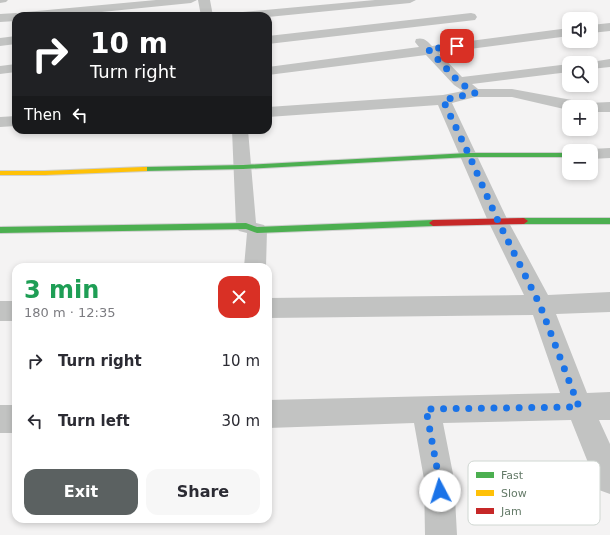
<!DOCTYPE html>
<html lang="en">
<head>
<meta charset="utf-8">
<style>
  :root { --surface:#fff; --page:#f7f7f7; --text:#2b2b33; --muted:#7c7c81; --accent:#5b6161 }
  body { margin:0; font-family:"DejaVu Sans",sans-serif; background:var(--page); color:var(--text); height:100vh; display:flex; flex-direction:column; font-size:15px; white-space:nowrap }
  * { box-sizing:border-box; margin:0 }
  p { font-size:13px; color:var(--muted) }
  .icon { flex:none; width:22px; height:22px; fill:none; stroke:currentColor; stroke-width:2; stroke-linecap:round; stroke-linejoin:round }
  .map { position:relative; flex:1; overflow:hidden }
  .sheet { position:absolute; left:12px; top:263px; width:260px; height:260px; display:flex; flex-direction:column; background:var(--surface); border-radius:12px; box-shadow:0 2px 6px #0003 }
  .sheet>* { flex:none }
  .top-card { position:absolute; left:12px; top:12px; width:260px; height:122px; border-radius:12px; box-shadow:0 2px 6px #0003; background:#202124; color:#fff; overflow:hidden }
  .controls { position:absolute; left:562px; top:12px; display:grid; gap:8px }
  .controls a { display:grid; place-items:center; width:36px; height:36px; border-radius:8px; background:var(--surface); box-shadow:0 2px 6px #0003; font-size:20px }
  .pin { position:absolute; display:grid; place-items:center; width:34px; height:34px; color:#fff; margin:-17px; border-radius:8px; box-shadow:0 2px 6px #0006 }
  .me { position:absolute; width:44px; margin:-22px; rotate:355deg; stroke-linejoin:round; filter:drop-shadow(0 0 3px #0008) }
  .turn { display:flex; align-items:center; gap:14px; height:84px; padding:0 12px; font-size:18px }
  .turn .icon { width:52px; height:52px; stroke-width:2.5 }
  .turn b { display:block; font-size:28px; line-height:34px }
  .then { display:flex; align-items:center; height:38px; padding:0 12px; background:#0003; gap:8px; font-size:15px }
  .round { display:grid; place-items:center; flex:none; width:42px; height:42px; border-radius:12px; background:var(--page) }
  .overview { display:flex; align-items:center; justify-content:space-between; height:68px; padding:0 12px }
  h1 { font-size:24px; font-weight:700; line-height:30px; color:#1e9e55 }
  .cta { display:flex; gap:8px; margin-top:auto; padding:8px 12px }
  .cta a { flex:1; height:46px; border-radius:12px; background:var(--accent); color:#fff; font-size:16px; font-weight:700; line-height:46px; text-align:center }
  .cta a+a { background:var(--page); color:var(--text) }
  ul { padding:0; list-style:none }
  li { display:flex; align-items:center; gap:12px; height:60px; padding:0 12px }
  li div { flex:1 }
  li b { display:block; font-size:15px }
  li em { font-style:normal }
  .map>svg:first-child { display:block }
</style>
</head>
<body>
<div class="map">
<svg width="610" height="535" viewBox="0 0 610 535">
  <rect width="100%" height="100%" fill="#f4f3f3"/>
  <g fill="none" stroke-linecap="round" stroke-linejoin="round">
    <defs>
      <g id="fast">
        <polygon points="469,153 569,153 569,157 469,157 243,169 144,171 140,169 144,167 243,165"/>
        <polygon points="524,218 610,218 610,224 524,224 520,221"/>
        <polygon points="433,220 437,223 433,226 257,233 246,229 0,233 0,227 246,223 257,227"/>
      </g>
      <polygon id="slow" points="144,167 147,167 147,171 45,175 0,175 0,171 45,171"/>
      <polygon id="jam" points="524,218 528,221 524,224 433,226 429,223 433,220"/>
    </defs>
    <use href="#fast" stroke="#cecfce" stroke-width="2"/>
    <use href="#slow" stroke="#cecfce" stroke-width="2"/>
    <use href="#jam" stroke="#cecfce" stroke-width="2"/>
    <g fill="#c2c3c2" fill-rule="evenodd">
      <polygon points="0,0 8,0 6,2 0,3"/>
      <polygon points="156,0 197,0 191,3 62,16 16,16 16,21 0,22 0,14 16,13 21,15 26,12"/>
      <polygon points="198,0 210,0 213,16 201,16"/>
      <polygon points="375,0 416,0 410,3 268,17 237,16 239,14 243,12"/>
      <polygon points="471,13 475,14 477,17 475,20 268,44 268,36"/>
      <polygon points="610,23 610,31 591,33 591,25"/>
      <path d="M 569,28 L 569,36 L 439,53 L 462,77 L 569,64 L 569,72 L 472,84 L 478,89 L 512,89 L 588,103 L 610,102 L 610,112 L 591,112 L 591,107 L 569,107 L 569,109 L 564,109 L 512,97 L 475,97 L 452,103 L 508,221 L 548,295 L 610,292 L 610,312 L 556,314 L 587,393 L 610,392 L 610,420 L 599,420 L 610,444 L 610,494 L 599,490 L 571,420 L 443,423 L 454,479 L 457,535 L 425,535 L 424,479 L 414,423 L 268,428 L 268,400 L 560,393 L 533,315 L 268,318 L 268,298 L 524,295 L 488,221 L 438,105 L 268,117 L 268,107 L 443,95 L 463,91 L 454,85 L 426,55 L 268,75 L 268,67 L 419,47 L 415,42 L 416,39 C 424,37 427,41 432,46 Z"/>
      <polygon points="16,36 16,44 0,46 0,38"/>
      <polygon points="610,59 610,67 591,69 591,63 585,63"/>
      <polygon points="16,64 16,72 0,74 0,66"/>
      <polygon points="16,116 16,126 0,127 0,117"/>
      <polygon points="232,130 248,130 256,223 264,225 267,230 266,267 244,267 247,233 239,231 236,226"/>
      <polygon points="610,148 610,158 591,159 591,151 584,151 591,149"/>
      <rect x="0" y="301" width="16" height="20"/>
      <rect x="0" y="405" width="16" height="28"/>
    </g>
    <use href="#fast" fill="#4caf50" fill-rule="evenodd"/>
    <use href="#slow" fill="#ffc107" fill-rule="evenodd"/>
    <use href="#jam" fill="#c62828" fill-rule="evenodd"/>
  </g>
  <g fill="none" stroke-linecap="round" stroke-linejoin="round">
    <polyline stroke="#1a73e8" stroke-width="7" stroke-dasharray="0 12.6" points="440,491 439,479 426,409 579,407 540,305 498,221 469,155 443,100 475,93 459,82 428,49 457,46"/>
  </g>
  <rect x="468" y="461" width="132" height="64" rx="6" fill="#fff" stroke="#d0d7d2" stroke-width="1"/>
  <rect x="476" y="472" width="18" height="6" fill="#4caf50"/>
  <rect x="476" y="490" width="18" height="6" fill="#ffc107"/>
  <rect x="476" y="508" width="18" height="6" fill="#c62828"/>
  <g font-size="11" fill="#647a68">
    <text x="501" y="479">Fast</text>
    <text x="501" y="497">Slow</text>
    <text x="501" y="515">Jam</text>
  </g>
</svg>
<div class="controls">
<a><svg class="icon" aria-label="sound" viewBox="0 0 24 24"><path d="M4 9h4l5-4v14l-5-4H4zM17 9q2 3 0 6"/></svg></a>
<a><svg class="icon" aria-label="search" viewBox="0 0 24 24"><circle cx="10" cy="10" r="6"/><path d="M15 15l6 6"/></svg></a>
<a>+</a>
<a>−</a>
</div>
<div class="pin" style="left:457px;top:46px;background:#d93025"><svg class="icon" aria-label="arrive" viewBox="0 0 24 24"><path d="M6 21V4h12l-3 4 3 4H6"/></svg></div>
<svg class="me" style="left:440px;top:491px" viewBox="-20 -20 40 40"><circle r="19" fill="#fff"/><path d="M0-13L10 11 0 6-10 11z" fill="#1a73e8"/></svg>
<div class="top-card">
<div class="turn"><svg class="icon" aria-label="right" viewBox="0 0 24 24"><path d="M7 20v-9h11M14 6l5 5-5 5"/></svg><div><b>10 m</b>Turn right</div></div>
<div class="then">Then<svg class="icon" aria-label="left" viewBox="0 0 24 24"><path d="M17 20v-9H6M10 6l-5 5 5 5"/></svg></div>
</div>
<section class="sheet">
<div class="overview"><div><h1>3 min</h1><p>180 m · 12:35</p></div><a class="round" style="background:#d93025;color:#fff"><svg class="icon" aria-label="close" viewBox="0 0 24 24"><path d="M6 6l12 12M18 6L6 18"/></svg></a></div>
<ul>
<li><svg class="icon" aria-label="right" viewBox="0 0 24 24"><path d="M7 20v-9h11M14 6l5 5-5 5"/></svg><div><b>Turn right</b></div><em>10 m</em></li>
<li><svg class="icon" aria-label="left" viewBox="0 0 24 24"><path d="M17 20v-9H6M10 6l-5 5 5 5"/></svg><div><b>Turn left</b></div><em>30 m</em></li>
</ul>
<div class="cta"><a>Exit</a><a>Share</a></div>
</section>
</div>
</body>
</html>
